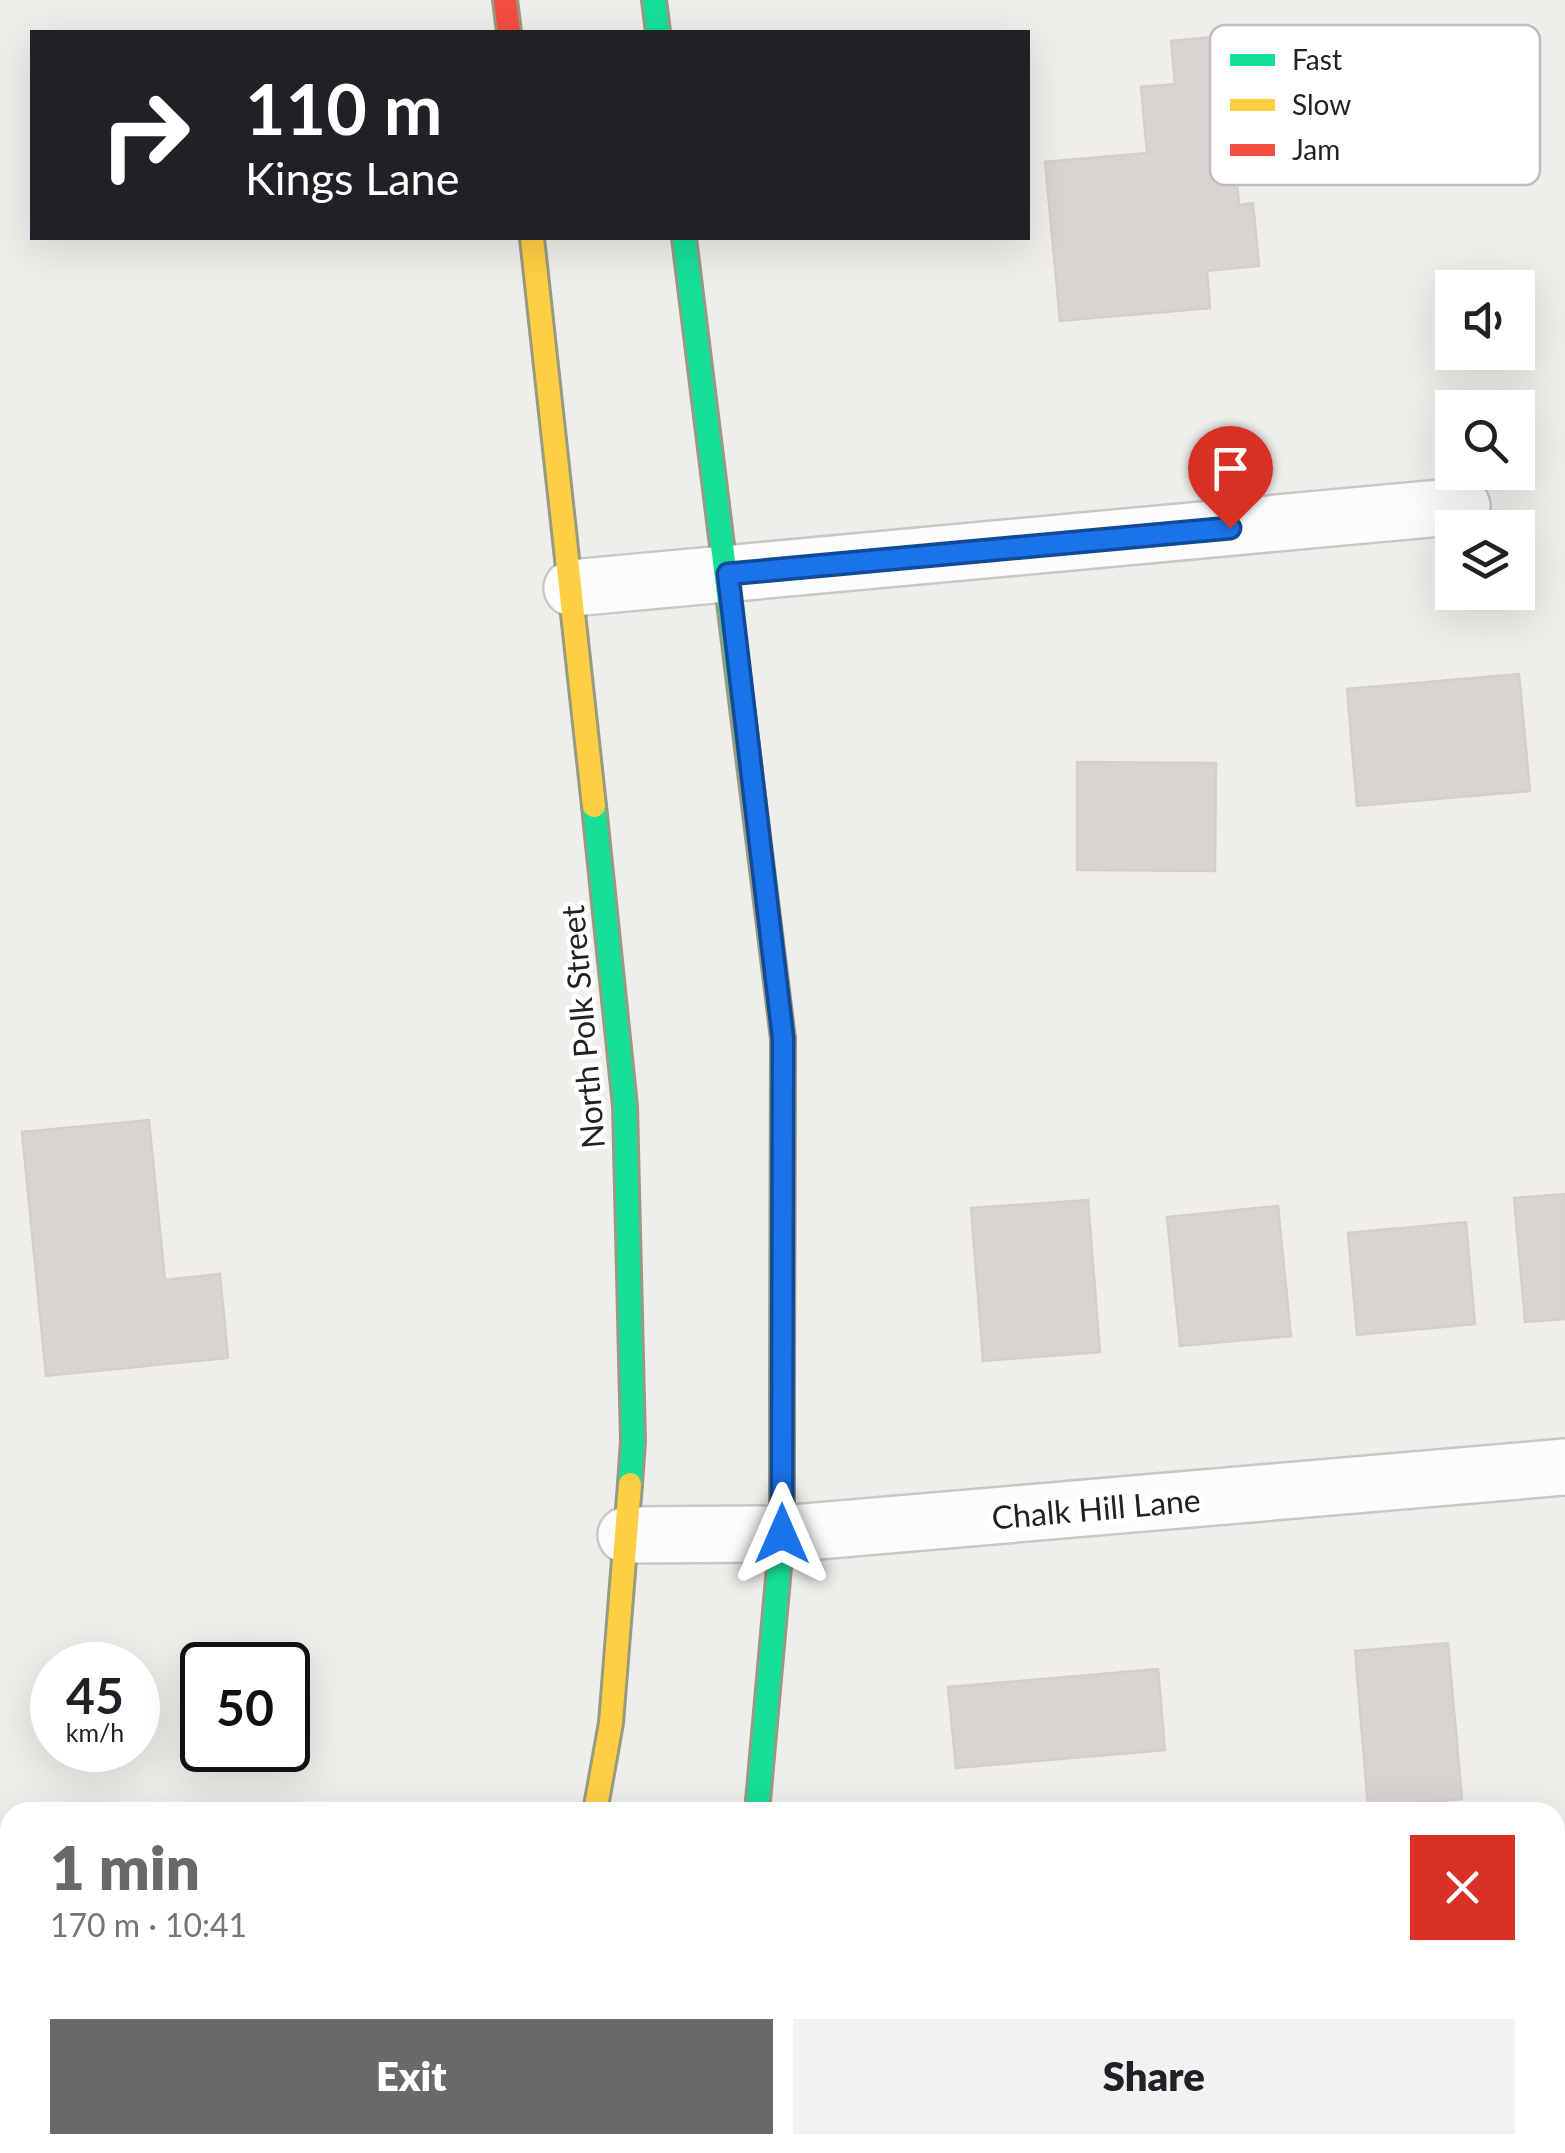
<!DOCTYPE html>
<html lang="en">
<head>
<meta charset="utf-8">
<style>
  :root { --surface:#fff; --page:#f2f2f2; --text:#202124; --muted:#757577; --accent:#6a6968 }
  body { margin:0; font-family:Lato,sans-serif; background:var(--page); color:var(--text); height:100vh; display:flex; flex-direction:column; font-size:38px; white-space:nowrap }
  * { box-sizing:border-box; margin:0 }
  p { font-size:32px; color:var(--muted) }
  .icon { flex:none; width:55px; height:55px; fill:none; stroke:currentColor; stroke-width:2; stroke-linecap:round; stroke-linejoin:round }
  .map { position:relative; flex:1; overflow:hidden }
  .details { position:absolute; left:0px; top:1802px; width:1565px; height:352px; display:flex; flex-direction:column; background:var(--surface); border-radius:30px 30px 0 0; box-shadow:0 10px 40px #0002 }
  .details>* { flex:none }
  .top-card { position:absolute; left:30px; top:30px; width:1000px; height:210px; border-radius:0px; box-shadow:0 10px 40px #0002; background:#202124; color:#fff; overflow:hidden }
  .controls { position:absolute; left:1435px; top:270px; display:grid; gap:20px }
  .controls a { display:grid; place-items:center; width:100px; height:100px; border-radius:0px; background:var(--surface); box-shadow:0 10px 40px #0002; font-size:50px }
  .speed { position:absolute; left:30px; top:1642px; display:flex; gap:20px; font-size:50px; font-weight:700; text-align:center }
  .speed>* { display:grid; place-content:center; width:130px; height:130px; border-radius:50%; background:var(--surface); box-shadow:0 10px 40px #0002; line-height:1 }
  .speed small { font-size:25px; font-weight:400 }
  .speed .limit { border:5px solid #111; border-radius:15px; background:#fff; color:#111 }
  .pin { position:absolute; display:grid; place-items:center; width:85px; height:85px; color:#fff; margin:-102px -42px; border-radius:50% 50% 50% 0; rotate:-45deg; box-shadow:0 0 10px #0007 }
  .pin .icon { rotate:45deg }
  .me { position:absolute; width:110px; margin:-55px; rotate:0deg; stroke-linejoin:round; filter:drop-shadow(0 0 8px #0008) }
  .turn { display:flex; align-items:center; gap:35px; height:210px; padding:0 50px; font-size:45px }
  .turn .icon { width:130px; height:130px; stroke-width:2.5 }
  .turn b { display:block; font-size:70px; line-height:85px }
  .round { display:grid; place-items:center; flex:none; width:105px; height:105px; border-radius:0px; background:var(--page) }
  .overview { display:flex; align-items:center; justify-content:space-between; height:170px; padding:0 50px }
  h1 { font-size:60px; font-weight:800; line-height:75px; color:var(--accent) }
  .cta { display:flex; gap:20px; margin-top:auto; padding:20px 50px }
  .cta a { flex:1; height:115px; border-radius:0px; background:var(--accent); color:#fff; font-size:40px; font-weight:800; line-height:115px; text-align:center }
  .cta a+a { background:var(--page); color:var(--text) }
  .map>svg:first-child { display:block }
</style>
</head>
<body>
<div class="map">
<svg width="1565" height="2153" viewBox="0 0 1565 2153">
  <rect width="100%" height="100%" fill="#f0eeeb"/>
  <g fill="#d7d4d2" stroke="#d3d0cc" stroke-width="2.5">
    <polygon points="1225,36 1239,205 1253,203 1259,266 1207,271 1210,308 1060,321 1045,162 1147,153 1141,87 1175,84 1171,41"/>
    <polygon points="1519,674 1530,791 1357,806 1347,689"/>
    <polygon points="1077,762 1216,763 1215,871 1077,870"/>
    <polygon points="149,1120 165,1280 220,1274 228,1358 46,1376 22,1132"/>
    <polygon points="1565,1194 1565,1319 1525,1322 1514,1198"/>
    <polygon points="1088,1200 1100,1352 983,1361 971,1208"/>
    <polygon points="1278,1206 1291,1336 1180,1346 1167,1217"/>
    <polygon points="1466,1222 1475,1324 1357,1335 1348,1233"/>
    <polygon points="1448,1643 1462,1799 1368,1807 1355,1651"/>
    <polygon points="1158,1669 1165,1750 956,1768 948,1687"/>
    <polygon points="10,1869 10,1960 0,1960 0,1870"/>
    <polygon points="285,2145 411,2145 409,2153 283,2153"/>
    <polygon points="1120,2145 1279,2145 1280,2153 1121,2153"/>
  </g>
  <g fill="none" stroke-linecap="round" stroke-linejoin="round">
    <defs>
      <g id="street">
        <polyline points="572,588 1462,506"/>
        <polyline points="626,1535 782,1534 1565,1467"/>
      </g>
      <g id="fast">
        <polyline points="654,0 658,32"/>
        <polyline points="684,238 783,1039"/>
        <polyline points="594,806 625,1106 633,1441 630,1484"/>
        <polyline points="757,1812 782,1534 782,1393"/>
        <polyline points="711,2153 712,2145"/>
      </g>
      <g id="slow">
        <polyline points="532,238 594,806"/>
        <polyline points="782,1393 783,1039"/>
        <polyline points="595,1812 611,1723 630,1484"/>
        <polyline points="536,2153 537,2145"/>
      </g>
      <polyline id="jam" points="505,0 509,32"/>
    </defs>
    <use href="#street" stroke="#c9c8c7" stroke-width="60"/>
    <use href="#fast" stroke="#999a82" stroke-width="28"/>
    <use href="#slow" stroke="#999a82" stroke-width="28"/>
    <use href="#jam" stroke="#999a82" stroke-width="28"/>
    <use href="#street" stroke="#fdfcfc" stroke-width="55"/>
    <use href="#fast" stroke="#16e098" stroke-width="22"/>
    <use href="#slow" stroke="#ffcf43" stroke-width="22"/>
    <use href="#jam" stroke="#f24e42" stroke-width="22"/>
  </g>
  <g fill="none" stroke-linecap="round" stroke-linejoin="round">
    <defs>
      <polyline id="route" points="782,1534 783,1038 728,574 1230,528"/>
    </defs>
    <use href="#route" stroke="#114b97" stroke-width="25"/>
    <use href="#route" stroke="#1a73e8" stroke-width="18"/>
  </g>
  <g text-anchor="middle" dominant-baseline="central" stroke-width="9" stroke-linejoin="round" paint-order="stroke">
    <g font-size="32" fill="#222" stroke="#fff">
      <text transform="translate(582 1027) rotate(-95)">North Polk Street</text>
      <text transform="translate(1096 1508) rotate(-5)">Chalk Hill Lane</text>
    </g>
  </g>
  <rect x="1210" y="25" width="330" height="160" rx="15" fill="#fff" stroke="#bdbdbd" stroke-width="2.5"/>
  <rect x="1230" y="54" width="45" height="12" fill="#16e098"/>
  <rect x="1230" y="99" width="45" height="12" fill="#ffcf43"/>
  <rect x="1230" y="144" width="45" height="12" fill="#f24e42"/>
  <g font-size="28" fill="#222">
    <text x="1292" y="70">Fast</text>
    <text x="1292" y="115">Slow</text>
    <text x="1292" y="160">Jam</text>
  </g>
</svg>
<div class="controls">
<a><svg class="icon" aria-label="sound" viewBox="0 0 24 24"><path d="M4 9h4l5-4v14l-5-4H4zM17 9q2 3 0 6"/></svg></a>
<a><svg class="icon" aria-label="search" viewBox="0 0 24 24"><circle cx="10" cy="10" r="6"/><path d="M15 15l6 6"/></svg></a>
<a><svg class="icon" aria-label="layers" viewBox="0 0 24 24"><path d="M12 4l9 5-9 5-9-5zM3 14l9 5 9-5"/></svg></a>
</div>
<div class="speed"><div>45<small>km/h</small></div><div class="limit">50</div></div>
<div class="pin" style="left:1230px;top:528px;background:#d93025"><svg class="icon" aria-label="arrive" viewBox="0 0 24 24"><path d="M6 21V4h12l-3 4 3 4H6"/></svg></div>
<svg class="me" style="left:782px;top:1534px" viewBox="-20 -20 40 40"><path d="M0-17L14 15 0 8-14 15z" fill="#1a73e8" stroke="#fff" stroke-width="4"/></svg>
<div class="top-card">
<div class="turn"><svg class="icon" aria-label="right" viewBox="0 0 24 24"><path d="M7 20v-9h11M14 6l5 5-5 5"/></svg><div><b>110 m</b>Kings Lane</div></div>
</div>
<section class="details">
<div class="overview"><div><h1>1 min</h1><p>170 m · 10:41</p></div><a class="round" style="background:#d93025;color:#fff"><svg class="icon" aria-label="close" viewBox="0 0 24 24"><path d="M6 6l12 12M18 6L6 18"/></svg></a></div>
<div class="cta"><a>Exit</a><a>Share</a></div>
</section>
</div>
</body>
</html>
